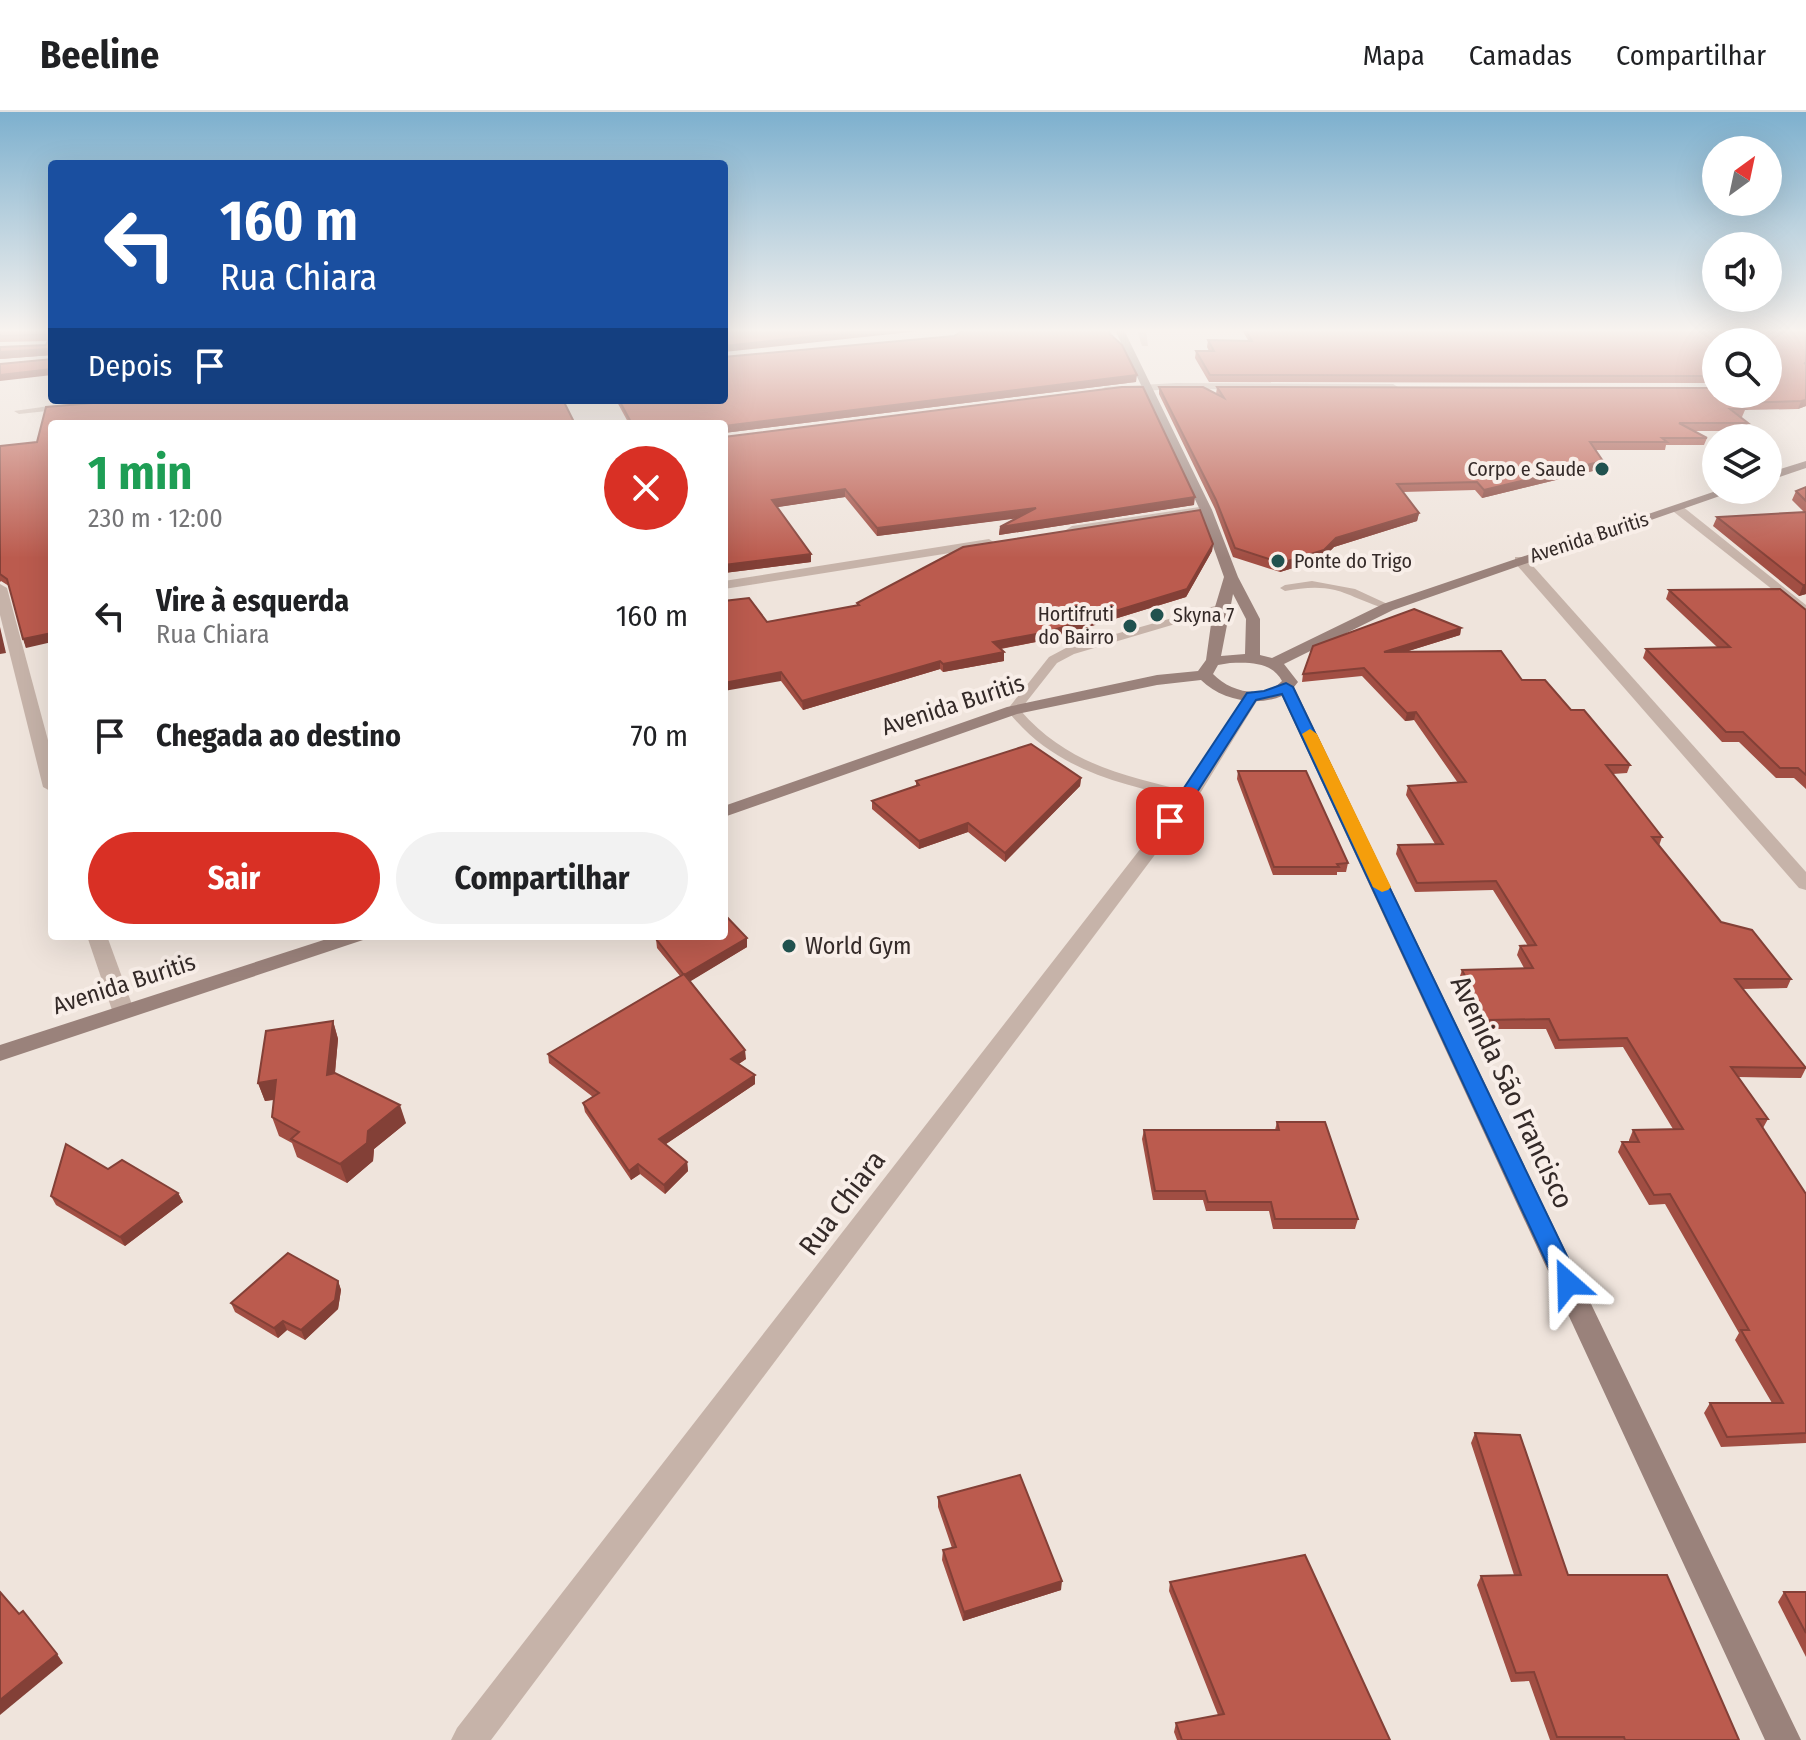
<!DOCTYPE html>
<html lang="pt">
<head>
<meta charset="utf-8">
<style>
  :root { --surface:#fff; --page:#f2f2f2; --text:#202124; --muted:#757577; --line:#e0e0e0; --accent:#d93025 }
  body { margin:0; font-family:"Fira Sans Condensed",sans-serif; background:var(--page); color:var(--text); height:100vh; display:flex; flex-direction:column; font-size:30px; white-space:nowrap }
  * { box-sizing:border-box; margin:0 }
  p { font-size:26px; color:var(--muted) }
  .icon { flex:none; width:44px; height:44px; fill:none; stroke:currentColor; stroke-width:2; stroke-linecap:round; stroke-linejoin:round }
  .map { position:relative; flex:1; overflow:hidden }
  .side { position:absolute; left:48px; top:308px; width:680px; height:520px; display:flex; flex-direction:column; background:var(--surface); border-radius:8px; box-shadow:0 8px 32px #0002 }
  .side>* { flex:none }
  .guide { position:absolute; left:48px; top:48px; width:680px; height:244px; border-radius:8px; box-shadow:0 8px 32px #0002; background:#1a4fa0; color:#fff; overflow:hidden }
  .needle { width:52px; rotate:33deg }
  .fabs { position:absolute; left:1702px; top:24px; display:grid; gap:16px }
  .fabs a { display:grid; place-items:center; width:80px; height:80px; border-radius:50%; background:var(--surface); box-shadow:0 8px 32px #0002; font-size:40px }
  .pin { position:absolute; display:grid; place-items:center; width:68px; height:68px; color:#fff; margin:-34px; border-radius:16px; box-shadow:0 4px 12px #0006 }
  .me { position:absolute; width:88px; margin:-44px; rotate:335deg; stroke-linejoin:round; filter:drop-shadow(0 0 6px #0008) }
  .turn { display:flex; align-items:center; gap:28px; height:168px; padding:0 40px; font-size:36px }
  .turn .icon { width:104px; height:104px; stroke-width:2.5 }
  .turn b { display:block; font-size:56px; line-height:68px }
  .then { display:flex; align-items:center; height:76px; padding:0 40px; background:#0003; gap:16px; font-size:30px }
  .round { display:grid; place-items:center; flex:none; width:84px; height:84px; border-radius:42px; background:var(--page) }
  .head { display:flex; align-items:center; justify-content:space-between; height:136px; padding:0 40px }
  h1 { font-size:48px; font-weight:700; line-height:60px; color:#1e9e55 }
  .button { display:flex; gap:16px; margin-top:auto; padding:16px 40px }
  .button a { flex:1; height:92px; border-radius:48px; background:var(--accent); color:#fff; font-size:32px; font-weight:700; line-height:92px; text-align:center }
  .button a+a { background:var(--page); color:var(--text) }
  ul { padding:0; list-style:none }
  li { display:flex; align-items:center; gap:24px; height:120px; padding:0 40px }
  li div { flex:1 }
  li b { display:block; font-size:30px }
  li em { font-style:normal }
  header { display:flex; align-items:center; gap:48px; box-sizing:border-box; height:112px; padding:0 40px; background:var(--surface); border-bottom:2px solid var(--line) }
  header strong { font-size:38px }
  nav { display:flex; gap:44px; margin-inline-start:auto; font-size:28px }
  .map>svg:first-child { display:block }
</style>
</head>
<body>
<header>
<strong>Beeline</strong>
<nav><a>Mapa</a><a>Camadas</a><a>Compartilhar</a></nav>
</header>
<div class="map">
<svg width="1806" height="1628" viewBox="0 0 1806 1628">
  <rect width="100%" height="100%" fill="#efe4dc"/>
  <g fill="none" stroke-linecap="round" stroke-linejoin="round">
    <g fill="#c6b3a9" fill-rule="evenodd">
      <path d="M 1312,469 L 1355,477 L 1394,495 C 1384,501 1350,481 1335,478 C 1318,474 1302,476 1285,479 L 1280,476 L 1285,473 Z"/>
      <path d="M 1222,492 L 1228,495 L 1226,497 L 1074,542 L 1057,551 L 1020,598 C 1069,654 1126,664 1195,681 L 1197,684 L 1195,687 L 1190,688 C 1120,672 1053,658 1007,598 L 1049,545 L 1066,536 Z"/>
    </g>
    <g fill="#c6b3a9" fill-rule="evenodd">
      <polygon points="1137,218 1146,218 1148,234 1142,234"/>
      <polygon points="1176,271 1393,272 1398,275 1393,278 1176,277 1105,281 1100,278 1105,275"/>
      <polygon points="71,291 75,292 75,296 19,302 14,299"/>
      <polygon points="1206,394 1212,398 1210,401 1072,422 1066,418 1072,414"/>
      <polygon points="1674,394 1682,394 1806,493 1806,504 1674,400"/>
      <polygon points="989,427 995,431 994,434 724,477 724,469"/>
      <polygon points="1515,445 1525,445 1806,760 1806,778 1799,776 1515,451"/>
      <polygon points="0,472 7,476 52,643 52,680 43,675 0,503"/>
      <polygon points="1252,579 1260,584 1196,688 491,1628 451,1628 457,1616 1183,682 1244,584"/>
      <polygon points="87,824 107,824 134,898 131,903 115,903 112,898"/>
    </g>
    <g fill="#9a827b" fill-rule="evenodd">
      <path d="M 1115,218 L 1124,218 L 1212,398 L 1238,465 L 1260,507 L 1260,543 L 1272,546 L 1383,492 L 1719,378 L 1737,378 L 1393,498 L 1284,552 L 1298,570 L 1294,575 L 1801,1628 L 1765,1628 L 1282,584 C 1256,595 1221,588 1201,568 L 1157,573 L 1017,602 L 724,705 L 724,694 L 1007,595 L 1157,563 L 1198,559 L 1206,548 L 1212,505 L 1224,465 L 1200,398 ZM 1233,482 L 1246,507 L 1245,542 L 1221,544 ZM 1230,551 C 1250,550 1272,550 1282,569 C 1263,588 1230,580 1213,562 L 1218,553 Z"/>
      <polygon points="1806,349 1806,356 1768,369 1768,361"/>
      <polygon points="336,824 366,824 363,828 0,949 0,933"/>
    </g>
  </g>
  <g fill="#a14e43">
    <polygon points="0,218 52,218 52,243 0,247 46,233 48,229 0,230"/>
    <polygon points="1242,218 1800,218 1806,222 1806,294 1798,297 1745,298 1742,305 1739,305 1748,311 1745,319 1694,319 1707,326 1704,333 1666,333 1665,338 1595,338 1603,349 1601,357 1482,386 1475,378 1403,380 1419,401 1417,409 1334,435 1322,447 1280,460 1233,445 1215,397 1159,282 1159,275 1216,282 1217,275 1707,276 1709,275 1705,271 1209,270 1195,246 1196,239 1209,239 1207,235 1208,228 1248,228"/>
    <polygon points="1136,270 724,321 724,312 629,312 616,288 724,288"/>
    <polygon points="52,312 26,536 9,474 1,469 0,470 0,334 37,330"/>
    <polygon points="724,325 1194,393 999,423 1000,415 1017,406 877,424 845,385 777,395 811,450 724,461"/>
    <polygon points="1806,375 1806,482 1799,484 1713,414 1717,405 1804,400 1792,388 1796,379"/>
    <polygon points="1213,432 1212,439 1186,485 1046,528 1001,537 1004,540 1004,549 943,560 940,557 803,598 781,569 767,510 857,494 857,491"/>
    <polygon points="1669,478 1806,498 1806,677 1794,666 1776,666 1739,630 1722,630 1643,546 1646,537 1717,535 1666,487"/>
    <polygon points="1461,516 1460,523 1408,539 1522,568 1571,598 1630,653 1627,661 1613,662 1662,725 1659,734 1721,810 1791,867 1787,876 1742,877 1806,956 1801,966 1738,965 1768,1007 1763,1016 1806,1082 1806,1331 1721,1335 1704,1301 1710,1291 1772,1291 1735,1228 1739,1221 1665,1092 1649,1093 1618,1040 1622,1030 1629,1030 1629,1028 1633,1018 1673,1017 1623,935 1555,937 1546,917 1484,917 1459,867 1462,858 1524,856 1517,843 1520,834 1528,834 1493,778 1415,780 1396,742 1398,733 1435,732 1406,683 1408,674 1458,671 1414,608 1405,609 1362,564 1302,570 1303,562"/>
    <polygon points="1238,659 1348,751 1346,760 1337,760 1337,763 1273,763 1237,667"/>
    <polygon points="1081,666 1080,674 1005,750 968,720 919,737 872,697 872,689 916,674 916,669"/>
    <polygon points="747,826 747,835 690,869 746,947 739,952 755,972 666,1032 687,1050 688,1059 665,1082 640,1062 631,1068 585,1000 583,991 593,985 549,951 548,942 680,864 657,836 656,827"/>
    <polygon points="333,909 338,927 335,961 406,1011 374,1037 373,1049 347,1071 297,1045 292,1031 279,1024 272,1005 274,988 265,989 258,971"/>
    <polygon points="1277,1010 1358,1107 1355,1117 1273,1117 1269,1099 1206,1099 1203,1088 1153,1088 1142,1027 1144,1018 1275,1018"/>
    <polygon points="178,1081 183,1090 125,1134 56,1093 51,1084"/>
    <polygon points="338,1169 341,1178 338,1197 305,1228 287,1218 278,1226 235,1200 231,1191"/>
    <polygon points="1475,1321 1568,1463 1739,1628 1550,1628 1529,1569 1511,1570 1477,1473 1481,1464 1514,1463 1471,1331"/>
    <polygon points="938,1385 1061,1478 963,1509 942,1448 943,1438 952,1436 938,1395"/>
    <polygon points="1170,1470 1390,1628 1177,1628 1174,1620 1176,1611 1218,1603 1169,1479"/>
    <polygon points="1784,1480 1806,1480 1806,1545 1778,1490"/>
  </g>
  <g fill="#834037">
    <polygon points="871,218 929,218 724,240 724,234"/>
    <polygon points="50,237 52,243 0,247 0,240"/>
    <polygon points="52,257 52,263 0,269 0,263"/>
    <polygon points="1137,263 1136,270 724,321 724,314"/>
    <polygon points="49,283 52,283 52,288 73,288 52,290"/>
    <polygon points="1806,288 1806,294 1798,297 1801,289"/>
    <polygon points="1603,349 1601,357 1482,386 1484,378"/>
    <polygon points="845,377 845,385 772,396 772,388"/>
    <polygon points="1195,385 1194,393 999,423 1000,415"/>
    <polygon points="1036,396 1036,404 877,424 877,416"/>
    <polygon points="1419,401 1417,409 1334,435 1322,447 1280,460 1281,451 1336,426"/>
    <polygon points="1213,432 1212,439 1186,485 1046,528 993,538 993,530"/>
    <polygon points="811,442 811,450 724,461 724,453"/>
    <polygon points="1803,473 1806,473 1806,482 1799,484"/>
    <polygon points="0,515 6,541 0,542"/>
    <polygon points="1461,516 1460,523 1383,547 1384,540"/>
    <polygon points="52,521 52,530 26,536 23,527"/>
    <polygon points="1004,540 1004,549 943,560 943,552"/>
    <polygon points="940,549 940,557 803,598 802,589"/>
    <polygon points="781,560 781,569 724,579 724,571"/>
    <polygon points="1416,600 1414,608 1405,609 1407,601"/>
    <polygon points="1081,666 1080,674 1005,750 1005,741"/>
    <polygon points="968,711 968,720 919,737 919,729"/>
    <polygon points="747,826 747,835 686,872 684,863"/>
    <polygon points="333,909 338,927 333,981 327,963"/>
    <polygon points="745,938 746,947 732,956 731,947"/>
    <polygon points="755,963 755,972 660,1036 659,1027"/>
    <polygon points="276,968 283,986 265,989 258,971"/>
    <polygon points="400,993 406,1011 374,1037 373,1049 347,1071 340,1052 368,1019"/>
    <polygon points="687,1050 688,1059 665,1082 664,1073"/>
    <polygon points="638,1052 640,1062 631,1068 629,1059"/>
    <polygon points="178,1081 183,1090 125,1134 120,1125"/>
    <polygon points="338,1169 341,1178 338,1197 305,1228 301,1218"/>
    <polygon points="283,1209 287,1218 278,1226 274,1216"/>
    <polygon points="1062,1469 1061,1478 963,1509 964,1500"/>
    <polygon points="57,1542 63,1551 0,1603 0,1588"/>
  </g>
  <g fill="#bb5b4e" stroke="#834037" stroke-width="2" fill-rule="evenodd">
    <polygon points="0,218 52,218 52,239 50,237 0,240 0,235 46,233 51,222 0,224"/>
    <polygon points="724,218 871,218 724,234"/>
    <polygon points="964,218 1108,218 1110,222 1122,233 1137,263 724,314 724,312 632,312 619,288 724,288 724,245 954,224"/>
    <path d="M 1246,218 L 1800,218 L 1806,222 L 1806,251 L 1804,251 L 1806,252 L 1806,288 L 1801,289 L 1735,291 L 1745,297 L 1730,297 L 1748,311 L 1679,311 L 1707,326 L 1662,326 L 1667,330 L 1590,330 L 1603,349 L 1484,378 L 1477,370 L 1397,372 L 1419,401 L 1336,426 L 1324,438 L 1281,451 L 1235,436 L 1216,388 L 1159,275 L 1203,275 L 1224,286 L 1217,275 L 1707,276 L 1715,271 L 1707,264 L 1210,263 L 1196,239 L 1214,239 L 1208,228 L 1252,229 ZM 1716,230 L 1768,230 L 1768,282 L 1716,282 Z"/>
    <polygon points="52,247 52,257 0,263 0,252"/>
    <polygon points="1122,275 1143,275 1195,385 1000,415 1036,396 877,416 845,377 772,388 811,442 724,453 724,325"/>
    <polygon points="127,288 563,288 575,312 52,312 52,521 23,527 7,467 0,462 0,334 37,330 46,295"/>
    <polygon points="1806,375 1806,389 1796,379"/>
    <polygon points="1200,398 1213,432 1187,477 1047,520 993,530 1004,540 943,552 940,549 802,589 781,560 724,571 724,489 749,486 767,510 859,493 857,491 963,435"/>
    <polygon points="1806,400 1806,473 1803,473 1717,405"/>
    <polygon points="1780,477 1806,498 1806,663 1798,656 1780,656 1743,620 1726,620 1646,537 1730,535 1669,478"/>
    <polygon points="1414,497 1461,516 1384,540 1501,539 1522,568 1545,568 1571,598 1584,598 1630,653 1606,653 1662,725 1652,725 1721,810 1752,818 1791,867 1735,867 1806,956 1731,955 1768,1007 1757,1007 1806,1082 1806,1321 1727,1325 1710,1291 1783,1291 1741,1218 1749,1218 1670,1082 1654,1083 1622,1030 1639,1030 1633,1018 1683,1017 1627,926 1559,928 1549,907 1487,908 1462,858 1533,856 1520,834 1536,833 1496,769 1417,771 1398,733 1443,732 1408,674 1466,670 1416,600 1407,601 1364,556 1303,562 1313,534"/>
    <polygon points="1031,632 1081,666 1005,741 968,711 919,729 872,689 919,673 916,669"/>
    <polygon points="1238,659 1306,659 1348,751 1337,752 1339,755 1274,755"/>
    <polygon points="724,802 747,826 684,863 656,827 663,824 724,824"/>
    <polygon points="684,862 745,938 731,947 755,963 659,1027 687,1050 664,1073 638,1052 629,1059 583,991 599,981 548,942"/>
    <polygon points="333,909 327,963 335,961 400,993 368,1019 367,1031 340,1052 291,1027 299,1020 272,1005 276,968 258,971 266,919"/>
    <polygon points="1277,1010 1325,1010 1358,1107 1275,1107 1271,1090 1208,1090 1205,1079 1155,1079 1144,1018 1279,1018"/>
    <polygon points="66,1032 108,1057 122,1048 178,1081 120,1125 51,1084"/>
    <polygon points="288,1141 338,1169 335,1188 301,1218 283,1209 274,1216 231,1191"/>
    <polygon points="1475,1321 1520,1323 1568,1463 1667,1463 1739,1628 1625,1628 1624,1625 1557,1625 1534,1560 1516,1561 1481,1464 1521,1463"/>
    <polygon points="1020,1363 1062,1469 964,1500 943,1438 956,1435 938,1385"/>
    <polygon points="1305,1443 1390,1628 1182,1628 1176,1611 1224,1602 1170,1470"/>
    <polygon points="0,1480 19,1502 23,1499 57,1542 0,1588"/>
    <polygon points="1784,1480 1806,1480 1806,1521"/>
  </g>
  <linearGradient id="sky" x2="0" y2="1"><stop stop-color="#7db0ce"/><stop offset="0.49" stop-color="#f8f3ef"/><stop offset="1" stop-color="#f8f3ef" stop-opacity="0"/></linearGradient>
  <rect width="1806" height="446" fill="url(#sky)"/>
  <polygon fill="#1a73e8" stroke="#114b97" stroke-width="2" points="1286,571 1293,575 1580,1171 1577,1177 1568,1180 1560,1177 1556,1171 1282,582 1256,588 1176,713 1170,714 1162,709 1247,581 1264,579"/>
  <polygon fill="#f59e0b" points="1310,617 1317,622 1391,775 1388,778 1382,780 1373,775 1302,622"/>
  <g fill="#21524f" stroke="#f8eee8" stroke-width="3">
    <circle cx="1602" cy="357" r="8"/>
    <circle cx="1278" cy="449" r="8"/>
    <circle cx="1157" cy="503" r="8"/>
    <circle cx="1130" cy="514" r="8"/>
    <circle cx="789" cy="834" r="8"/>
  </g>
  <g text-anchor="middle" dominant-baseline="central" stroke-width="8" stroke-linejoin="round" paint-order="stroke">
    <g font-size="20" fill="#342a28" stroke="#f8eee8" text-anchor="end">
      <text x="1586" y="357">Corpo e Saude</text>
      <text x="1294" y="449" text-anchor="start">Ponte do Trigo</text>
      <text x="1114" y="502">Hortifruti<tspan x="1114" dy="23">do Bairro</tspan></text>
      <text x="1173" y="503" text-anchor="start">Skyna 7</text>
    </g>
    <g font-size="20" fill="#342a28" stroke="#f8eee8">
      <text transform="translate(1589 425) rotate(-18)">Avenida Buritis</text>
    </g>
    <g font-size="24" fill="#342a28" stroke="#f8eee8">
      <text transform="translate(953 593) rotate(-18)">Avenida Buritis</text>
      <text transform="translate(124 872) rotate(-18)">Avenida Buritis</text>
    </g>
    <g font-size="24" fill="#342a28" stroke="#f8eee8" text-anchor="start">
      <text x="805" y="834">World Gym</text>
    </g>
    <g font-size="28" fill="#342a28" stroke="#f8eee8">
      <text transform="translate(1512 980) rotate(65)">Avenida São Francisco</text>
      <text transform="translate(842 1091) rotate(-53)">Rua Chiara</text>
    </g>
  </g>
</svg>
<div class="fabs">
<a><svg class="needle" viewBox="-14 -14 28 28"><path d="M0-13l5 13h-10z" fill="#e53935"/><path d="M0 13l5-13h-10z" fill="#757577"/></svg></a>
<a><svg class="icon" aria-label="sound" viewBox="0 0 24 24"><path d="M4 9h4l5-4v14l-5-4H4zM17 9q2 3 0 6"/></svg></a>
<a><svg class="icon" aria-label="search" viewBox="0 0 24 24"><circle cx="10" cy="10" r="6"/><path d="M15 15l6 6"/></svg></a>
<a><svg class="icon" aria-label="layers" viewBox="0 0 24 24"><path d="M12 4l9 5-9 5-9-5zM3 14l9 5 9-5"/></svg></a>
</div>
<div class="pin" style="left:1170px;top:709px;background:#d93025"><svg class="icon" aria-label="arrive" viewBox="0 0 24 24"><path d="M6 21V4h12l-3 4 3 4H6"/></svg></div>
<svg class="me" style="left:1568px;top:1171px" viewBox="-20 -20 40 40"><path d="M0-17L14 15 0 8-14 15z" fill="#1a73e8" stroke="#fff" stroke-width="4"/></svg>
<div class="guide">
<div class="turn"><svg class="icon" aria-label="left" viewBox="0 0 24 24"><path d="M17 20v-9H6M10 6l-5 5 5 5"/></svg><div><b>160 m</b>Rua Chiara</div></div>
<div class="then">Depois<svg class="icon" aria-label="arrive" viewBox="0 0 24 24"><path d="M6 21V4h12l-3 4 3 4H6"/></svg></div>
</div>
<section class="side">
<div class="head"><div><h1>1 min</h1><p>230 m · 12:00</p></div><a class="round" style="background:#d93025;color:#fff"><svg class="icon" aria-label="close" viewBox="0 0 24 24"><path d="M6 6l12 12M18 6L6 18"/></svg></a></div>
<ul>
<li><svg class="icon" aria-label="left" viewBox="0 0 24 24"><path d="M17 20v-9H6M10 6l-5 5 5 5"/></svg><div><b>Vire à esquerda</b><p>Rua Chiara</p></div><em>160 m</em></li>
<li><svg class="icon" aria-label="arrive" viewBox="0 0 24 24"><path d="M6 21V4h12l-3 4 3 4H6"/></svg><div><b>Chegada ao destino</b></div><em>70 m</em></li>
</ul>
<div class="button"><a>Sair</a><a>Compartilhar</a></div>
</section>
</div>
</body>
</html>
